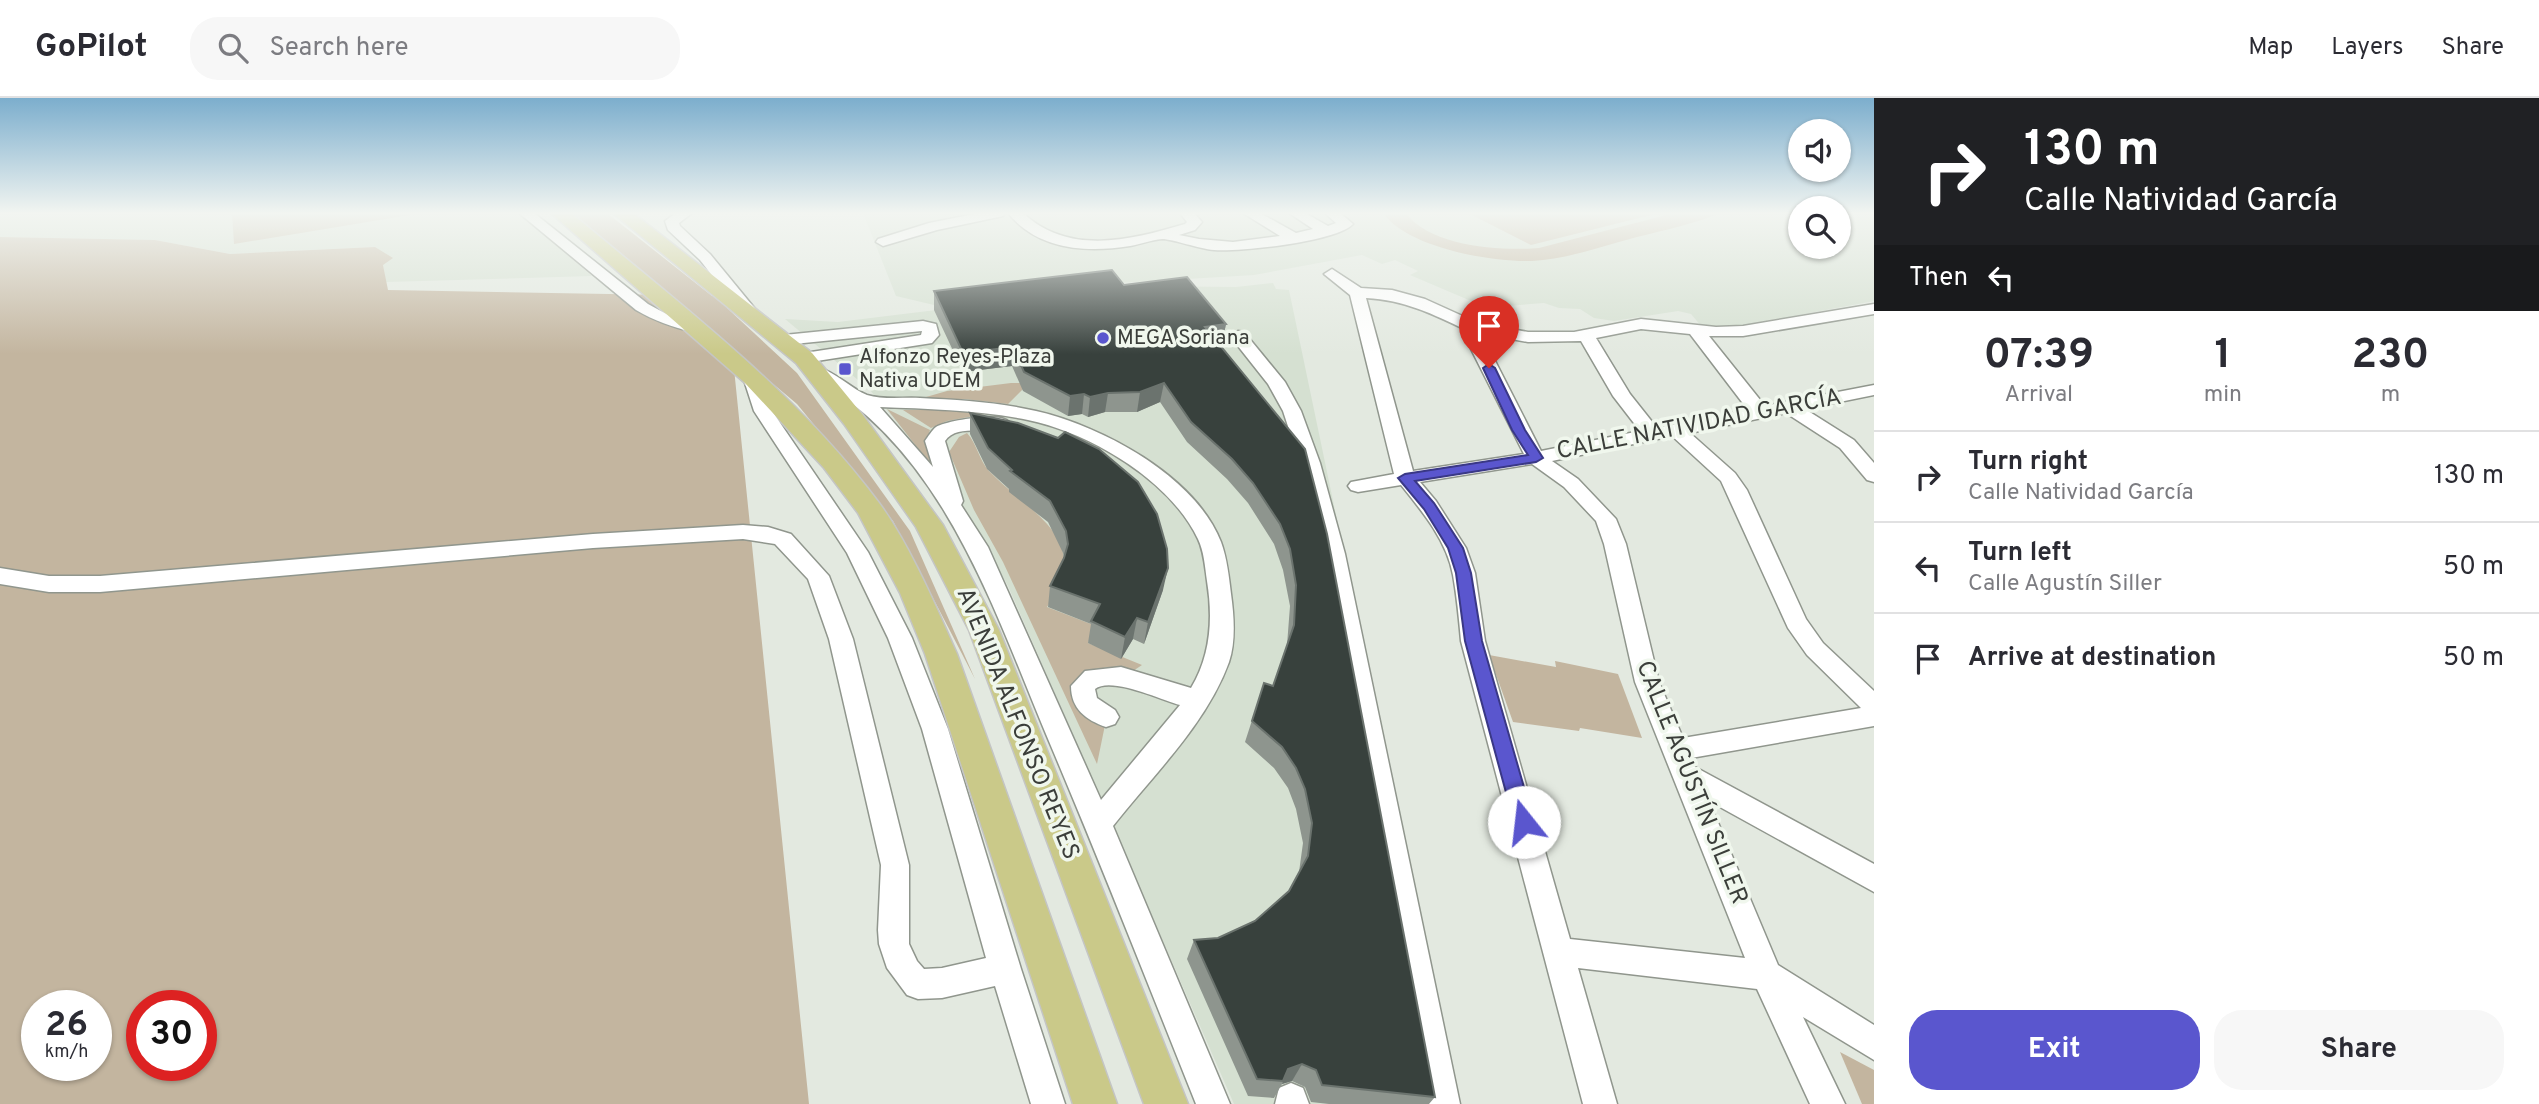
<!DOCTYPE html>
<html lang="en">
<head>
<meta charset="utf-8">
<style>
  :root { --surface:#fff; --page:#f7f7f7; --text:#2b2b33; --muted:#7c7c81; --line:#e1e1e2; --accent:#5a56ce }
  body { margin:0; font-family:Overpass,sans-serif; background:var(--page); color:var(--text); height:100vh; display:flex; flex-direction:column; font-size:26px; white-space:nowrap }
  * { box-sizing:border-box; margin:0 }
  p { font-size:23px; color:var(--muted) }
  .icon { flex:none; width:38px; height:38px; fill:none; stroke:currentColor; stroke-width:2; stroke-linecap:round; stroke-linejoin:round }
  .map { position:relative; flex:1; overflow:hidden }
  .side { display:flex; flex-direction:column; background:var(--surface); width:665px }
  .side>* { flex:none }
  .top-card { background:#202124; color:#fff; overflow:hidden }
  .buttons { position:absolute; left:1788px; top:21px; display:grid; gap:14px }
  .buttons a { display:grid; place-items:center; width:63px; height:63px; border-radius:50%; background:var(--surface); box-shadow:0 2px 5px #0004; font-size:35px }
  .speed { position:absolute; left:21px; top:892px; display:flex; gap:14px; font-size:35px; font-weight:700; text-align:center }
  .speed>* { display:grid; place-content:center; width:91px; height:91px; border-radius:50%; background:var(--surface); box-shadow:0 2px 5px #0004; line-height:1 }
  .speed small { font-size:18px; font-weight:400 }
  .speed .limit { border:10px solid #d22; background:#fff; color:#111 }
  .pin { position:absolute; display:grid; place-items:center; width:60px; height:60px; color:#fff; margin:-72px -30px; border-radius:50% 50% 50% 0; rotate:-45deg; box-shadow:0 0 7px #0007 }
  .pin .icon { rotate:45deg }
  .me { position:absolute; width:77px; margin:-38px; rotate:344deg; stroke-linejoin:round; filter:drop-shadow(0 0 5px #0008) }
  .turn { display:flex; align-items:center; gap:24px; height:147px; padding:0 35px; font-size:32px }
  .turn .icon { width:91px; height:91px; stroke-width:2.5 }
  .turn b { display:block; font-size:49px; line-height:60px }
  .then { display:flex; align-items:center; height:66px; padding:0 35px; background:#0003; gap:14px; font-size:26px }
  .eta { display:flex; justify-content:space-evenly; align-items:center; height:119px; text-align:center }
  .eta b { font-size:42px; font-weight:700; line-height:49px }
  .button { display:flex; gap:14px; margin-top:auto; padding:14px 35px }
  .button a { flex:1; height:80px; border-radius:28px; background:var(--accent); color:#fff; font-size:28px; font-weight:700; line-height:80px; text-align:center }
  .button a+a { background:var(--page); color:var(--text) }
  ul { padding:0; list-style:none }
  li { display:flex; align-items:center; gap:21px; height:91px; padding:0 35px; border-top:2px solid var(--line) }
  li div { flex:1 }
  li b { display:block; font-size:26px }
  li em { font-style:normal }
  header { display:flex; align-items:center; gap:42px; box-sizing:border-box; height:98px; padding:0 35px; background:var(--surface); border-bottom:2px solid var(--line) }
  header strong { font-size:33px }
  nav { display:flex; gap:38px; margin-inline-start:auto; font-size:24px }
  .search { width:490px; height:63px; background:var(--page); display:flex; align-items:center; gap:18px; box-sizing:border-box; padding:0 24px; border-radius:28px; color:var(--muted); font-size:26px }
  main { display:flex; flex:1; min-height:0 }
  .map>svg:first-child { display:block }
</style>
</head>
<body>
<header>
<strong>GoPilot</strong>
<div class="search"><svg class="icon" aria-label="search" viewBox="0 0 24 24"><circle cx="10" cy="10" r="6"/><path d="M15 15l6 6"/></svg>Search here</div>
<nav><a>Map</a><a>Layers</a><a>Share</a></nav>
</header>
<main>
<div class="map">
<svg width="1874" height="1006" viewBox="0 0 1874 1006">
  <rect width="100%" height="100%" fill="#e3e9e0"/>
  <g fill="#d5e0d1">
    <polygon points="0,115 519,115 592,178 386,184 383,167 375,149 230,156 155,142 0,139"/>
    <polygon points="863,115 1801,115 1801,149 1839,149 1839,115 1874,115 1874,203 1729,230 1702,229 1691,216 1678,213 1614,223 1594,220 1580,211 1559,210 1544,205 1506,208 1513,216 1504,217 1410,177 1418,173 1395,162 1382,166 1362,157 1254,177 1053,189 934,207 896,198"/>
    <polygon points="1273,185 1276,191 1289,192 1459,1006 1234,1006 1008,488 981,440 935,372 870,292 785,221 838,224 1134,188 1236,189"/>
  </g>
  <g fill="#c3b59f" fill-rule="evenodd">
    <polygon points="232,115 422,115 234,146"/>
    <path d="M 569,115 L 607,115 L 712,198 L 726,198 L 727,210 L 797,275 L 910,433 L 975,581 L 893,423 L 797,306 L 732,251 L 809,1006 L 0,1006 L 0,139 L 155,142 L 230,156 L 375,149 L 393,160 L 383,167 L 388,192 L 667,197 ZM 37,908 L 96,908 L 96,968 L 37,968 ZM 142,908 L 201,908 L 201,968 L 142,968 Z"/>
    <path d="M 1383,115 L 1406,115 C 1430,149 1502,153 1539,150 L 1674,115 L 1720,115 C 1694,126 1665,132 1637,139 C 1603,148 1568,161 1532,163 C 1491,164 1408,150 1383,115 Z"/>
    <polygon points="1468,115 1659,115 1531,147"/>
    <polygon points="1011,285 1023,285 1026,288 1008,306 964,301 919,301 947,293"/>
    <polygon points="887,311 930,332 926,344 935,372"/>
    <polygon points="965,311 990,315 947,323 931,330 903,312"/>
    <path d="M 967,335 C 977,346 979,362 989,373 C 1029,415 1096,441 1047,509 L 1096,528 L 1088,545 L 1142,567 L 1133,573 C 1112,567 1102,568 1083,577 L 1105,627 L 1097,666 L 1003,464 L 974,412 L 949,354 L 959,339 Z"/>
    <polygon points="1489,557 1556,569 1555,563 1618,576 1642,640 1580,630 1579,633 1513,624"/>
    <polygon points="1840,954 1874,972 1874,1006 1862,1006"/>
  </g>
  <g fill="none" stroke-linecap="round" stroke-linejoin="round">
    <defs>
      <g id="minor">
        <path d="M 519,115 L 534,115 L 648,206 L 670,218 L 699,225 L 701,229 L 693,234 C 672,229 655,223 636,212 Z"/>
        <polygon points="676,115 692,115 679,125 680,128 710,156 756,212 758,215 756,218 744,218 700,162 668,132 665,123"/>
        <polygon points="979,115 1005,115 1003,118 937,132 883,148 876,144 878,141 929,125"/>
        <path d="M 1008,115 L 1023,115 C 1069,158 1131,142 1185,126 L 1187,124 L 1180,115 L 1194,115 L 1202,124 L 1195,132 L 1179,137 L 1199,141 L 1233,144 L 1280,138 L 1243,115 L 1260,115 L 1296,135 L 1313,131 L 1289,115 L 1305,115 L 1328,128 L 1336,125 L 1325,115 L 1340,115 L 1353,126 C 1336,144 1240,154 1214,152 C 1199,151 1173,141 1162,141 C 1151,142 1141,146 1130,148 C 1086,155 1038,152 1008,115 Z"/>
        <path d="M 1332,171 L 1361,190 L 1392,192 L 1425,201 L 1478,225 L 1528,234 L 1574,234 L 1641,221 L 1716,229 L 1743,228 L 1874,206 L 1874,216 L 1743,238 L 1709,238 L 1765,308 L 1874,287 L 1874,297 L 1805,311 L 1854,342 L 1874,365 L 1874,384 L 1867,382 L 1840,350 L 1786,315 L 1690,335 L 1735,375 L 1747,392 L 1806,521 L 1823,545 L 1874,593 L 1874,628 L 1691,660 L 1695,669 L 1874,766 L 1874,794 L 1709,703 L 1778,867 L 1874,927 L 1874,962 L 1803,919 L 1845,1006 L 1810,1006 L 1757,891 L 1578,870 L 1617,1006 L 1583,1006 L 1461,543 C 1459,521 1457,499 1453,477 C 1447,443 1422,413 1401,387 L 1358,394 L 1351,392 L 1348,388 L 1351,384 L 1394,376 L 1350,197 L 1324,176 ZM 1366,200 C 1404,202 1433,216 1466,232 L 1470,249 L 1524,356 L 1413,373 ZM 1641,231 L 1690,236 L 1748,312 L 1657,330 L 1630,296 L 1596,240 ZM 1484,236 L 1528,244 L 1581,243 L 1613,298 L 1640,333 L 1541,353 L 1488,249 ZM 1672,338 L 1721,383 L 1788,530 L 1807,557 L 1861,610 L 1683,640 L 1659,584 L 1626,446 L 1616,421 L 1578,381 L 1552,363 ZM 1532,366 L 1564,389 L 1596,423 L 1604,446 L 1635,584 L 1745,860 L 1570,841 L 1485,543 L 1475,475 L 1466,450 L 1436,403 L 1420,384 Z"/>
        <polygon points="923,223 936,226 939,237 932,245 804,265 798,264 795,260 798,256 921,237 922,233 784,247 776,242 784,237"/>
        <polygon points="1238,233 1244,234 1285,284 1301,313 1320,365 1345,456 1460,1006 1426,1006 1323,456 1300,365 1283,313 1268,286 1230,238"/>
        <path d="M 817,269 C 836,274 853,292 867,297 C 883,302 904,299 920,300 C 959,302 998,304 1036,313 C 1102,328 1195,378 1221,444 C 1227,460 1229,479 1231,496 C 1234,518 1236,543 1229,564 C 1206,627 1153,677 1113,728 L 1230,1006 L 1196,1006 C 1148,886 1101,766 1051,648 C 994,514 946,353 811,278 L 808,274 L 811,270 ZM 880,309 C 930,311 980,312 1028,322 C 1090,335 1170,382 1198,441 C 1204,453 1205,469 1207,483 C 1213,520 1211,557 1191,590 L 1121,569 L 1085,573 L 1071,588 C 1071,611 1086,622 1106,629 L 1115,626 L 1119,619 L 1115,612 L 1097,600 L 1095,591 C 1111,578 1161,602 1180,607 L 1101,702 L 988,449 L 961,407 L 963,403 L 945,343 C 958,323 995,341 1009,324 C 1001,314 948,322 936,329 C 932,332 928,339 925,343 L 933,369 Z"/>
        <polygon points="752,274 761,279 772,313 868,454 912,540 948,631 1021,871 1065,1006 1031,1006 995,888 942,900 918,901 907,897 887,870 879,846 878,832 881,767 829,541 808,481 775,446 743,441 593,450 100,494 49,494 0,486 0,470 49,478 100,478 593,436 743,427 768,429 791,436 829,478 853,541 909,767 909,846 917,863 924,871 942,870 986,860 922,631 888,540 847,455 754,313 743,279"/>
        <polygon points="1291,985 1303,990 1309,1006 1275,1006 1279,990"/>
      </g>
      <g id="major">
        <path d="M 551,115 L 571,115 C 678,205 794,291 879,405 C 910,447 936,509 957,556 L 1117,1006 L 1073,1006 L 925,556 L 900,495 L 858,415 L 824,370 L 744,284 Z"/>
        <polygon points="613,115 633,115 812,255 862,316 943,427 999,532 1188,1006 1144,1006 969,532 916,429 844,326 796,265"/>
      </g>
    </defs>
    <use href="#minor" stroke="#90968d" stroke-width="3"/>
    <use href="#major" stroke="#c4c5c4" stroke-width="3"/>
    <use href="#minor" fill="#fff" fill-rule="evenodd"/>
    <use href="#major" fill="#cac989" fill-rule="evenodd"/>
  </g>
  <g fill="#8e958e">
    <polygon points="1124,187 1226,226 1222,245 1218,245 1305,351 1435,999 1429,1006 1329,1006 1311,1004 1305,989 1292,983 1282,986 1274,1000 1248,998 1187,861 1194,842 1218,840 1255,823 1289,793 1299,774 1303,745 1296,711 1288,690 1274,670 1245,644 1264,585 1273,588 1287,547 1290,508 1283,472 1274,446 1248,405 1227,381 1187,344 1160,304 1137,314 1105,314 1088,319 1082,316 1068,318 1023,293 1012,268 963,274 934,212 934,193"/>
    <polygon points="970,315 1163,492 1144,546 1133,541 1121,561 1088,545 1091,526 1048,509 1050,488 1064,460 1063,455 1048,424 1009,394 1009,391 987,371 970,336"/>
  </g>
  <g fill="#6b736e">
    <polygon points="1226,226 1222,245 1201,247 1205,229"/>
    <polygon points="1013,249 1012,268 963,274 963,255"/>
    <polygon points="1164,285 1160,304 1137,314 1140,294"/>
    <polygon points="1108,295 1105,314 1088,319 1090,299"/>
    <polygon points="1084,296 1082,316 1068,318 1070,298"/>
    <polygon points="1168,470 1163,492 1144,546 1148,524"/>
    <polygon points="1137,520 1133,541 1121,561 1125,539"/>
    <polygon points="1302,966 1292,983 1282,986 1288,971"/>
  </g>
  <g fill="#38413d" stroke="#6b736e" stroke-width="2">
    <polygon points="1112,172 1124,187 1187,179 1226,226 1205,229 1305,351 1327,436 1435,999 1322,987 1316,972 1302,966 1288,971 1283,983 1257,981 1194,842 1218,840 1255,823 1289,793 1308,758 1312,725 1305,691 1296,670 1282,649 1252,623 1264,585 1273,588 1294,527 1296,487 1290,451 1280,426 1253,385 1232,361 1191,324 1164,285 1140,294 1108,295 1090,299 1084,296 1070,298 1024,274 1013,249 963,255 934,193"/>
    <polygon points="970,315 1018,325 1058,340 1065,334 1099,351 1138,384 1157,416 1167,451 1168,470 1148,524 1137,520 1125,539 1091,523 1100,506 1050,488 1064,460 1068,446 1066,433 1050,403 1010,373 1012,372 988,350"/>
  </g>
  <linearGradient id="sky" x2="0" y2="1"><stop stop-color="#7caecd"/><stop offset="0.45" stop-color="#f2f5f1"/><stop offset="1" stop-color="#f2f5f1" stop-opacity="0"/></linearGradient>
  <rect width="1874" height="256" fill="url(#sky)"/>
  <polygon fill="#5a56ce" stroke="#3a3886" stroke-width="2" points="1489,266 1495,270 1525,332 1543,360 1536,364 1415,383 1434,405 1463,450 1471,475 1482,543 1534,724 1531,730 1524,733 1517,730 1514,724 1465,543 1456,475 1448,450 1424,411 1398,380 1405,376 1528,357 1512,332 1483,270"/>
  <g fill="#5a56ce" stroke="#f0f7ed" stroke-width="2.5">
    <circle cx="1103" cy="240" r="7"/>
    <rect x="838" y="264" width="14" height="14" rx="3.5"/>
  </g>
  <g text-anchor="middle" dominant-baseline="central" stroke-width="7" stroke-linejoin="round" paint-order="stroke">
    <g font-size="21" fill="#3b3e3a" stroke="#f0f7ed" text-anchor="start">
      <text x="1117" y="240">MEGA Soriana</text>
      <text x="859" y="259">Alfonzo Reyes-Plaza<tspan x="859" dy="24">Nativa UDEM</tspan></text>
    </g>
    <g font-size="24" fill="#3b3e3a" stroke="#f0f7ed">
      <text transform="translate(1699 327) rotate(-11)">CALLE NATIVIDAD GARCÍA</text>
      <text transform="translate(1017 626) rotate(68)">AVENIDA ALFONSO REYES</text>
      <text transform="translate(1691 685) rotate(68)">CALLE AGUSTÍN SILLER</text>
    </g>
  </g>
</svg>
<div class="buttons">
<a><svg class="icon" aria-label="sound" viewBox="0 0 24 24"><path d="M4 9h4l5-4v14l-5-4H4zM17 9q2 3 0 6"/></svg></a>
<a><svg class="icon" aria-label="search" viewBox="0 0 24 24"><circle cx="10" cy="10" r="6"/><path d="M15 15l6 6"/></svg></a>
</div>
<div class="speed"><div>26<small>km/h</small></div><div class="limit">30</div></div>
<div class="pin" style="left:1489px;top:270px;background:#d93025"><svg class="icon" aria-label="arrive" viewBox="0 0 24 24"><path d="M6 21V4h12l-3 4 3 4H6"/></svg></div>
<svg class="me" style="left:1524px;top:724px" viewBox="-20 -20 40 40"><circle r="19" fill="#fff"/><path d="M0-13L10 11 0 6-10 11z" fill="#5a56ce"/></svg>
</div>
<section class="side">
<div class="top-card">
<div class="turn"><svg class="icon" aria-label="right" viewBox="0 0 24 24"><path d="M7 20v-9h11M14 6l5 5-5 5"/></svg><div><b>130 m</b>Calle Natividad García</div></div>
<div class="then">Then<svg class="icon" aria-label="left" viewBox="0 0 24 24"><path d="M17 20v-9H6M10 6l-5 5 5 5"/></svg></div>
</div>
<div class="eta">
<div><b>07:39</b><p>Arrival</p></div>
<div><b>1</b><p>min</p></div>
<div><b>230</b><p>m</p></div>
</div>
<ul>
<li><svg class="icon" aria-label="right" viewBox="0 0 24 24"><path d="M7 20v-9h11M14 6l5 5-5 5"/></svg><div><b>Turn right</b><p>Calle Natividad García</p></div><em>130 m</em></li>
<li><svg class="icon" aria-label="left" viewBox="0 0 24 24"><path d="M17 20v-9H6M10 6l-5 5 5 5"/></svg><div><b>Turn left</b><p>Calle Agustín Siller</p></div><em>50 m</em></li>
<li><svg class="icon" aria-label="arrive" viewBox="0 0 24 24"><path d="M6 21V4h12l-3 4 3 4H6"/></svg><div><b>Arrive at destination</b></div><em>50 m</em></li>
</ul>
<div class="button"><a>Exit</a><a>Share</a></div>
</section>
</main>
</body>
</html>
